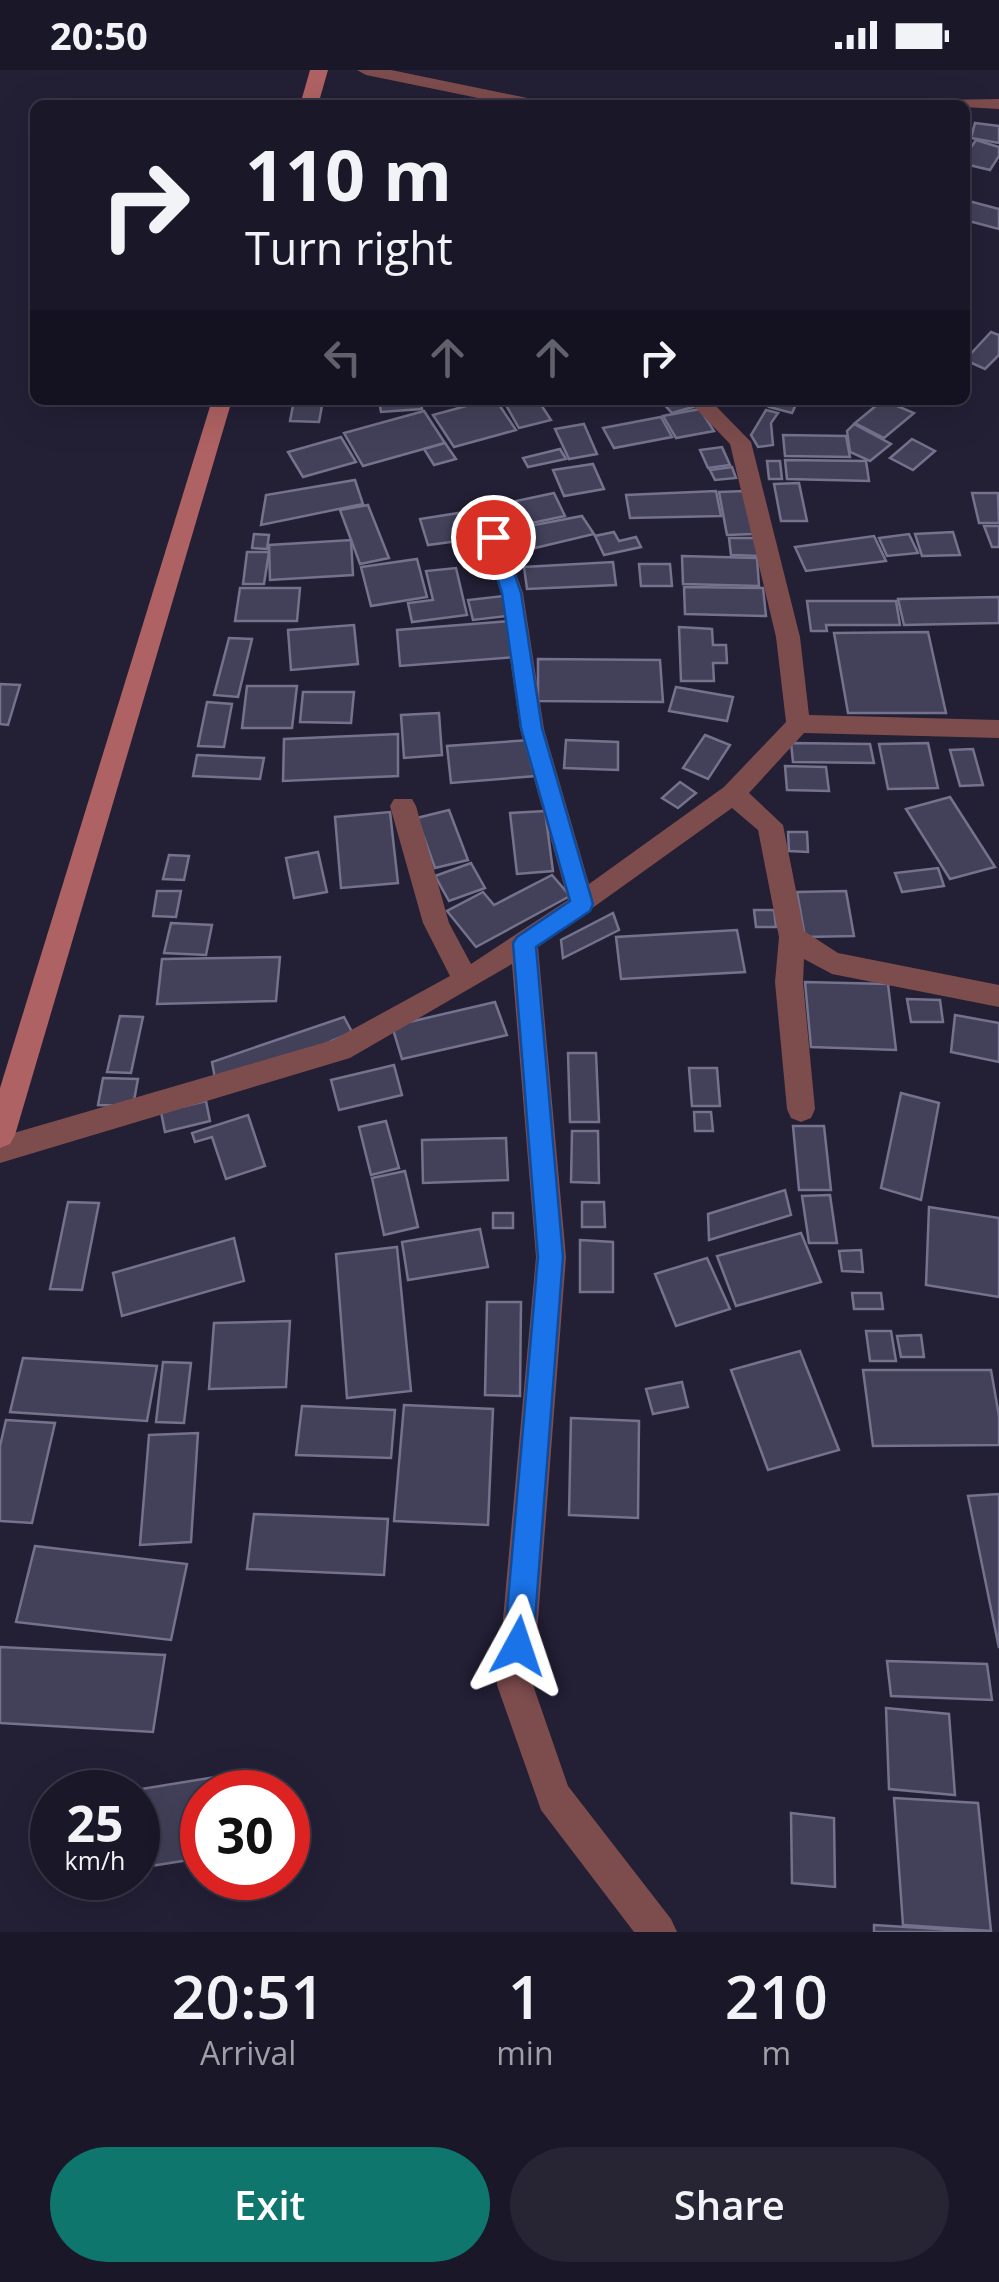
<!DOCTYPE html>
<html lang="en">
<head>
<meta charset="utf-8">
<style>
  :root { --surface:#1a1728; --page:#272434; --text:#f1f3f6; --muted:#9f9fa8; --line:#383645; --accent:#0f766e }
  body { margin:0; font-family:"Open Sans",sans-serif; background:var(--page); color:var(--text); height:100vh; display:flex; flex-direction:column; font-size:38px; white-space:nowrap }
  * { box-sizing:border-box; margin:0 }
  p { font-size:32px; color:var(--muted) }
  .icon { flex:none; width:55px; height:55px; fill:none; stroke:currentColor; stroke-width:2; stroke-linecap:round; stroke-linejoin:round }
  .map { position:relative; height:1862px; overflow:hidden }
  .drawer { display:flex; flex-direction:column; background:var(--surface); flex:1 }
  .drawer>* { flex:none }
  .banner { position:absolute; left:30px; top:30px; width:940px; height:305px; border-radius:15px; box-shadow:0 10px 40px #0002,0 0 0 2px var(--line); background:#1a1728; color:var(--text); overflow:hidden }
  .speed { position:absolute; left:30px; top:1700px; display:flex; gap:20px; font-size:50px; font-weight:700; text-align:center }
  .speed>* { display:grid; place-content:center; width:130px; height:130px; border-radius:50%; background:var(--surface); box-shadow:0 10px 40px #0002,0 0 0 2px var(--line); line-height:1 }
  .speed small { font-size:25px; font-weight:400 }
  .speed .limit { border:15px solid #d22; background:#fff; color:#111 }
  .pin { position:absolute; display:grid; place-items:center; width:85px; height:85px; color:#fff; margin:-42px; border:5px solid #fff; border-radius:50%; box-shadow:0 2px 10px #0007 }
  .me { position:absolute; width:110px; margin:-55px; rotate:5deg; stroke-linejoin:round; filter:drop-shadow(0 0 8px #0008) }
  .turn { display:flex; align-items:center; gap:35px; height:210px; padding:0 50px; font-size:45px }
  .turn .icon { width:130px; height:130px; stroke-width:2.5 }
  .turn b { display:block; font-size:70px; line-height:85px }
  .lanes { display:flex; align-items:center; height:95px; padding:0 50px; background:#0003; justify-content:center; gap:50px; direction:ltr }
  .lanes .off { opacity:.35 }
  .eta { display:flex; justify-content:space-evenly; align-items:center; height:170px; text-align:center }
  .eta b { font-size:60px; font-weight:600; line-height:70px }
  .button { display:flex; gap:20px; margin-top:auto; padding:20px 50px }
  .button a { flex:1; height:115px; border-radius:60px; background:var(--accent); color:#fff; font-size:40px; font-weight:600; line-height:115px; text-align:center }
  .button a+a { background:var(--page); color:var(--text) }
  .status { display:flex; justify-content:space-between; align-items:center; height:70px; padding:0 50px; background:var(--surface); direction:ltr }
  .status svg { height:28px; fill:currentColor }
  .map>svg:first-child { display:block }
</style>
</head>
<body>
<div class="status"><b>20:50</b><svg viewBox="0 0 49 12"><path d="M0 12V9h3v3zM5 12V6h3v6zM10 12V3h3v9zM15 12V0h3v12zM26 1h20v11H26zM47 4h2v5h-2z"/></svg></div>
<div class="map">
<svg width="999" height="1862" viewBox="0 0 999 1862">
  <rect width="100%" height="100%" fill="#231f35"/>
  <g fill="#43415a" stroke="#74728c" stroke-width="2.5">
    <polygon points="975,53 999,56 999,73 971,68"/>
    <polygon points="976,70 999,77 999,86 990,100 965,94 965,86"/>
    <polygon points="965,130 999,139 999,159 965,150"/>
    <polygon points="991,262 999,265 999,285 985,299 965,290"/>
    <polygon points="294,330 323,330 319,352 290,351"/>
    <polygon points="379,330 420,330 422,339 381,342"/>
    <polygon points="488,330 496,330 516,360 454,377 433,345"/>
    <polygon points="503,330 538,330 551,350 519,358"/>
    <polygon points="660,330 687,330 693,337 672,343"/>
    <polygon points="772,330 798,330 792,343 769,337"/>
    <polygon points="883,330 914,343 884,368 855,353"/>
    <polygon points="700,339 714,361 676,368 663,346"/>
    <polygon points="766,340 778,343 771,353 773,375 758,377 751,365"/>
    <polygon points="424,341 445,373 363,396 344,363"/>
    <polygon points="661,347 672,367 614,378 603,358"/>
    <polygon points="584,354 597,384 569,389 555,359"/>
    <polygon points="854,354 891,374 870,391 850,382 847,361"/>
    <polygon points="783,365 846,366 850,387 785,386"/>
    <polygon points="341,367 356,392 303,407 288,382"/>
    <polygon points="912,369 935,381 913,400 890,388"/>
    <polygon points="445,373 456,389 434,395 424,379"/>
    <polygon points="722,377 730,395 708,398 700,380"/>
    <polygon points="560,379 566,389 528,397 523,388"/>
    <polygon points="785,390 866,391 869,411 787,409"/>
    <polygon points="767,391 780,391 782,409 769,409"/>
    <polygon points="593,394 604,419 564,426 553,400"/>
    <polygon points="732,397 736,408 715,410 710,400"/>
    <polygon points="355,410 363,434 261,455 266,425"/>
    <polygon points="799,413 807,451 781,451 774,414"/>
    <polygon points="716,421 721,446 630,448 626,425"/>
    <polygon points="745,421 753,464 727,465 719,422"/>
    <polygon points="554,423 565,446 508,458 497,435"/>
    <polygon points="972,423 998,423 999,453 979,453"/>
    <polygon points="368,435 389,488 360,494 340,440"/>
    <polygon points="465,442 473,469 428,475 420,449"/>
    <polygon points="582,446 594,464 514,483 503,461"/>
    <polygon points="984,456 999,456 999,477 992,477"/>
    <polygon points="614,462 619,471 636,467 641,477 604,485 595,466"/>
    <polygon points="953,462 960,485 922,486 915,464"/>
    <polygon points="254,464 269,465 267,479 252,478"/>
    <polygon points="909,464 918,483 887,486 879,468"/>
    <polygon points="874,466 886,491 806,501 795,477"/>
    <polygon points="729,468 759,468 762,486 731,485"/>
    <polygon points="351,470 353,505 270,510 269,475"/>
    <polygon points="247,482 269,482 264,514 243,514"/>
    <polygon points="682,486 757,488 759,516 683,514"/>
    <polygon points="417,489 427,527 371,536 361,497"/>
    <polygon points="613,492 616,515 527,519 524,497"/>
    <polygon points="639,494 670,494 672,516 641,516"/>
    <polygon points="456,498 467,545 412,552 408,533 433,530 426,501"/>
    <polygon points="684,517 763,518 766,546 685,544"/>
    <polygon points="240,518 300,518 297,551 235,551"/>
    <polygon points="503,526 507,546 473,550 468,530"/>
    <polygon points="999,527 999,553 904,555 898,529"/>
    <polygon points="807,531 896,531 900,555 826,555 827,561 811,561"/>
    <polygon points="510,551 515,587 400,596 397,560"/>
    <polygon points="354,555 358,594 291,600 288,560"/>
    <polygon points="679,557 712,559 713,575 726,575 727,593 713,593 714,611 681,611"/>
    <polygon points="928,562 946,643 848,643 834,563"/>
    <polygon points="229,568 252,569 238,627 214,625"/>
    <polygon points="538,589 660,590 663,632 538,631"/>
    <polygon points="0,614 20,615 8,655 0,654"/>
    <polygon points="247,616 297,616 292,658 242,658"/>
    <polygon points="676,617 733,627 727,651 669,641"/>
    <polygon points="303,622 354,622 351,653 300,652"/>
    <polygon points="207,632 232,634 224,677 198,676"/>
    <polygon points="439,643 442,685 404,688 401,645"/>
    <polygon points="398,664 398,706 283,711 284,669"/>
    <polygon points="705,665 730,675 708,709 683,698"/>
    <polygon points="530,670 536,706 451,713 447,676"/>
    <polygon points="566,670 618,672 618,700 564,698"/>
    <polygon points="791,673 870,674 874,693 793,692"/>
    <polygon points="928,673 938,718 888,719 879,674"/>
    <polygon points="973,679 983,715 960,716 950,680"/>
    <polygon points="197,685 264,688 260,709 193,706"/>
    <polygon points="785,696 826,697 829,721 787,720"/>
    <polygon points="680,712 696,723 678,738 662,728"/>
    <polygon points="950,727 995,797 950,809 906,739"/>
    <polygon points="449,740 468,790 435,798 417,748"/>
    <polygon points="545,741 553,801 517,804 510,743"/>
    <polygon points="390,742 398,813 341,818 335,747"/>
    <polygon points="788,762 807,762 808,782 789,781"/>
    <polygon points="318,782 327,822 294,828 286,788"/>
    <polygon points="169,785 189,786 184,810 163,809"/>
    <polygon points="471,793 485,818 449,831 435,806"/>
    <polygon points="938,798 944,816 902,822 895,803"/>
    <polygon points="552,805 570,826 476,877 447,841 483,822 494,835"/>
    <polygon points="157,821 181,821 176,847 153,846"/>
    <polygon points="846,821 854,866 805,867 797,822"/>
    <polygon points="754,840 774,840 776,857 756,857"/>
    <polygon points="613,843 619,860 563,888 561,870"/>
    <polygon points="171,853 212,855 206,885 164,883"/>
    <polygon points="737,860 745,902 621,909 616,867"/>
    <polygon points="280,887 276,931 157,934 162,889"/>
    <polygon points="805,912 888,914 896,980 811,977"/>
    <polygon points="907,929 940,930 943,952 911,952"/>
    <polygon points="495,932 507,965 402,989 392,956"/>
    <polygon points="955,945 999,953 999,992 951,982"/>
    <polygon points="120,946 143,947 131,1003 107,1002"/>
    <polygon points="344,947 352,962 274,997 216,1014 212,992"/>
    <polygon points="568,983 596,983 599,1052 570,1052"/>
    <polygon points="394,995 402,1025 339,1040 331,1010"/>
    <polygon points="689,998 717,998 720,1036 692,1036"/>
    <polygon points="103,1008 138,1009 133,1036 98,1035"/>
    <polygon points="901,1023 939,1033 921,1130 881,1118"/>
    <polygon points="206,1031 210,1051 165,1062 161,1042"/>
    <polygon points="694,1042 711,1042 713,1061 695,1061"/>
    <polygon points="248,1045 265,1096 226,1109 212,1067 195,1072 192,1063"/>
    <polygon points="386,1051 399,1098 371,1105 359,1057"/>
    <polygon points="793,1056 824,1056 831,1120 799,1120"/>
    <polygon points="572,1061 598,1061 599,1113 571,1112"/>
    <polygon points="506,1068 508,1110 423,1113 422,1070"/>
    <polygon points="405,1101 418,1157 384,1165 372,1108"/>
    <polygon points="785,1120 791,1145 709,1170 708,1144"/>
    <polygon points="830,1125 837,1173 809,1173 802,1126"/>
    <polygon points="68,1132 99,1133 82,1220 50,1219"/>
    <polygon points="582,1132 604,1132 605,1157 582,1157"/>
    <polygon points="929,1137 999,1148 999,1227 926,1215"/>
    <rect x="493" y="1143" width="20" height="15"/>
    <polygon points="480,1159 488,1197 408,1210 402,1172"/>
    <polygon points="801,1163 821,1212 736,1236 717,1186"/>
    <polygon points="234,1168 244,1211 122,1246 113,1203"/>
    <polygon points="580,1170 613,1172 613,1222 580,1222"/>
    <polygon points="397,1177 411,1321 347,1328 336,1184"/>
    <polygon points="861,1180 863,1202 842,1201 839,1181"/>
    <polygon points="707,1188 730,1239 676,1256 655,1204"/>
    <polygon points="852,1223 881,1223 883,1239 854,1239"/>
    <polygon points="487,1232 521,1232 520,1326 485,1325"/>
    <polygon points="290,1251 286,1317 209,1319 214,1253"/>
    <polygon points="866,1261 891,1261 896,1291 870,1291"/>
    <polygon points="921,1265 924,1287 901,1287 897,1266"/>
    <polygon points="800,1281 839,1380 768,1400 731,1300"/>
    <polygon points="23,1288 157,1296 147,1351 10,1342"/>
    <polygon points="163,1292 191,1293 184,1353 156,1352"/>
    <polygon points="863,1300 991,1300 999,1346 999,1375 873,1376"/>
    <polygon points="682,1312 688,1337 653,1344 646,1319"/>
    <polygon points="404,1335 493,1339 488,1455 394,1451"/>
    <polygon points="302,1336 395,1340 391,1388 296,1385"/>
    <polygon points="571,1348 639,1351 638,1448 569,1445"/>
    <polygon points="6,1350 55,1353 32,1453 0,1451 0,1376"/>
    <polygon points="198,1363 191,1472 140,1475 149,1365"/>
    <polygon points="999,1424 999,1578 968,1426"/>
    <polygon points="254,1444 388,1449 384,1505 247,1499"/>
    <polygon points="35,1476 187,1494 171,1570 16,1552"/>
    <polygon points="0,1577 165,1585 153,1662 0,1653"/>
    <polygon points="887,1591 987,1594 992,1630 891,1626"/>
    <polygon points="886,1638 949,1644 955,1725 889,1719"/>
    <polygon points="234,1704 234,1722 202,1722 202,1788 138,1798 135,1720"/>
    <polygon points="894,1728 978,1733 991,1861 903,1855"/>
    <polygon points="791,1743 834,1748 835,1817 792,1813"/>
    <polygon points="874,1855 987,1862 874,1862"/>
  </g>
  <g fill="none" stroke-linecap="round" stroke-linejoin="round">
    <g fill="#7d4c4d" fill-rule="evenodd">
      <polygon points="357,0 391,0 537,30 546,35 512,35 366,5"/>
      <polygon points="999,29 999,39 928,35 937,30"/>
      <polygon points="688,330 710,330 751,372 800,567 809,645 999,650 999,668 804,663 749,723 783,755 804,861 838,883 999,915 999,937 832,904 804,889 803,912 815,1039 811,1048 801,1052 791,1048 787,1039 775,912 779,867 758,760 732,738 538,877 566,1187 533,1615 568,1716 671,1849 677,1862 634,1862 541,1740 497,1615 536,1187 512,894 350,988 0,1093 0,1067 333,970 450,906 423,853 390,736 394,729 412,729 416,736 449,853 471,894 568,830 520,659 501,523 482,467 485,462 501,462 523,523 544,659 589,814 724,717 786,652 776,567 730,374"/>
    </g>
    <g fill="#af6263" fill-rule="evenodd">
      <polygon points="310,0 328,0 318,35 300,35"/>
      <polygon points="212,330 232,330 15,1065 10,1074 0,1078 0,1018"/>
    </g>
  </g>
  <polygon fill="#1a73e8" stroke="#114b97" stroke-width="2.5" points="493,461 502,467 521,523 542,658 593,834 590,841 536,877 563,1187 533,1576 528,1586 518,1591 508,1586 504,1576 538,1187 513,873 517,867 570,831 521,658 502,523 484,467"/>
</svg>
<div class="speed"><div>25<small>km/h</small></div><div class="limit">30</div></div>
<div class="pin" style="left:493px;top:467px;background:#d93025"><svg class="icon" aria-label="arrive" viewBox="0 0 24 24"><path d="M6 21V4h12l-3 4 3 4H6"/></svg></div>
<svg class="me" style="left:518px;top:1576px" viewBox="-20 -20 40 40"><path d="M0-17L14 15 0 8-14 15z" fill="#1a73e8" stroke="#fff" stroke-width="4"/></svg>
<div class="banner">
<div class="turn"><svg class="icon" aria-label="right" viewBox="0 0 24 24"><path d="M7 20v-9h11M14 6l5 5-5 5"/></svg><div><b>110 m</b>Turn right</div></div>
<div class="lanes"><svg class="icon off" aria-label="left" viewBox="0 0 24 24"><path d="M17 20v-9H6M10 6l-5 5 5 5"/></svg><svg class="icon off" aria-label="ahead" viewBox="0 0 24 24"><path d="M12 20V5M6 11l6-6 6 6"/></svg><svg class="icon off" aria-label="ahead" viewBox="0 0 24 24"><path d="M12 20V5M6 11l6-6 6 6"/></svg><svg class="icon" aria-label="right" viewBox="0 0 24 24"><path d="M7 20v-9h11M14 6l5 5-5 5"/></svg></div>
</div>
</div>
<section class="drawer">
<div class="eta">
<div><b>20:51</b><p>Arrival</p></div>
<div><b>1</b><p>min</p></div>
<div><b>210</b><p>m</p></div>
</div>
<div class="button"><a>Exit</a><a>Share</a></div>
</section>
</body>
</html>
